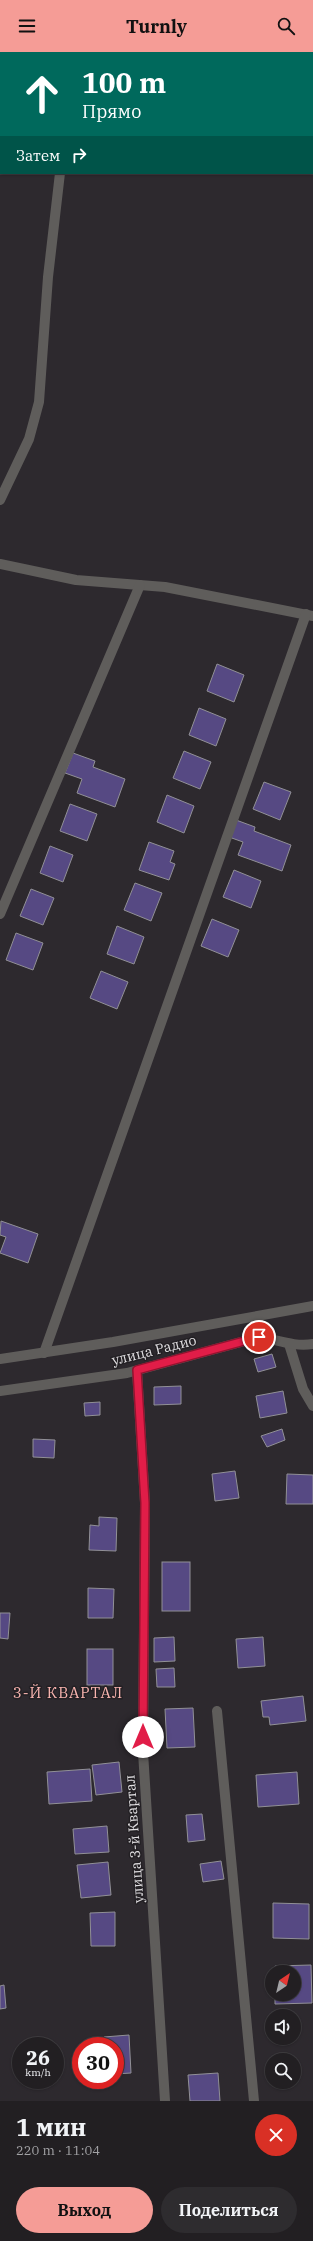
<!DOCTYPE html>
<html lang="ru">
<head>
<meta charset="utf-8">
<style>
  :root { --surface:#221f22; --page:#2e2c2f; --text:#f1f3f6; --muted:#a2a2a5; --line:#3f3d40; --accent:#f59c96 }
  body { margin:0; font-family:"IBM Plex Serif",serif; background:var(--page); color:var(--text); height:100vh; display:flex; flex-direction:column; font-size:15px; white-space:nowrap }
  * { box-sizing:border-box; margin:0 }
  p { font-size:13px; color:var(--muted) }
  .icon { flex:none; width:22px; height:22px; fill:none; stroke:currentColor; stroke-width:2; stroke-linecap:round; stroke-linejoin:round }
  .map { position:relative; height:2049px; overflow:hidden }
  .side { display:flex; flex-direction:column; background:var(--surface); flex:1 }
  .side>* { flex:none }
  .banner { position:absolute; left:0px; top:0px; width:313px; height:122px; box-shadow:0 1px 3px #0004,0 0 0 1px var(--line); background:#00695c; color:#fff; overflow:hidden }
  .needle { width:26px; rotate:35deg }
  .buttons { position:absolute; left:265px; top:1913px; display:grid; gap:8px }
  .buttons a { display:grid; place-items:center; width:36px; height:36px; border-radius:50%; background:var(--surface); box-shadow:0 1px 3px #0004,0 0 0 1px var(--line); font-size:20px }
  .speed { position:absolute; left:12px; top:1985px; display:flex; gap:8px; font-size:20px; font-weight:700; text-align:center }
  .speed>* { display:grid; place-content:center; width:52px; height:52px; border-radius:50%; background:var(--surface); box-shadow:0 1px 3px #0004,0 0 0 1px var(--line); line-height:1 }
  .speed small { font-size:10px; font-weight:400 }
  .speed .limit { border:6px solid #d22; background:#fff; color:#111 }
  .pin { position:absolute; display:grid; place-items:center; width:34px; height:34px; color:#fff; margin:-17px; border:2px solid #fff; border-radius:50%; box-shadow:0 1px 4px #0007 }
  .me { position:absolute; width:44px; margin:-22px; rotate:0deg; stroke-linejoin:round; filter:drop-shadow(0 0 3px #0008) }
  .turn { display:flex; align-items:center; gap:14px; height:84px; padding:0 16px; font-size:18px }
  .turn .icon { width:52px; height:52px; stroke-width:2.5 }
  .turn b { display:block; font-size:28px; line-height:34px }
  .then { display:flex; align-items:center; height:38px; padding:0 16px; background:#0003; gap:8px; font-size:15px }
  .round { display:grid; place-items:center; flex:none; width:42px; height:42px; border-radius:21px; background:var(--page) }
  .headline { display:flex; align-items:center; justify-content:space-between; height:68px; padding:0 16px }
  h1 { font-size:24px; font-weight:700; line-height:30px }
  .button { display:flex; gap:8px; margin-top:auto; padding:8px 16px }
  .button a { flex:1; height:46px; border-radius:24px; background:var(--accent); color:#111; font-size:16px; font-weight:700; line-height:46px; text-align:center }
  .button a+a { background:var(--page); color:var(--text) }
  header { display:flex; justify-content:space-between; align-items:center; height:52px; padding:0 16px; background:var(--accent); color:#111; font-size:18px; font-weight:700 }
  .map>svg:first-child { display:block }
</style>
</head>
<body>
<header><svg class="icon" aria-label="menu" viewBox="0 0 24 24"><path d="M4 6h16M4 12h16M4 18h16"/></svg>Turnly<svg class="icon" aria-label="search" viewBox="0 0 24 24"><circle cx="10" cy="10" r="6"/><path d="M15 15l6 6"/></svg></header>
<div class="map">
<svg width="313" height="2049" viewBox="0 0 313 2049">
  <rect width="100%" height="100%" fill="#2d292e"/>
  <g fill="#564983" stroke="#919096">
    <rect x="0" y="61" width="1" height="27"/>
    <polygon points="217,612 244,623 234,650 207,639"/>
    <polygon points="199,656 226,667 216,694 189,683"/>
    <polygon points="184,699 211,710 200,737 173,726"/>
    <polygon points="73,701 95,709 93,715 125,727 115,755 77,741 82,727 65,721"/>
    <polygon points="264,730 291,740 280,768 253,757"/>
    <polygon points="167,743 194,754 184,781 157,770"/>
    <polygon points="70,752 97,762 87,789 60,779"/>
    <polygon points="236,768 255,775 254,779 291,793 282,819 238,803 243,790 229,785"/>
    <polygon points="149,790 174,799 170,810 175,812 169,828 139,818"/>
    <polygon points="50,794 73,803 63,830 40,821"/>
    <polygon points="234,818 261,829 251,856 223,845"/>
    <polygon points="135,831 162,841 151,869 124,858"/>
    <polygon points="31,837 54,846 43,873 20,864"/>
    <polygon points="212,867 239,878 228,905 201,894"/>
    <polygon points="117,874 144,885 134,912 107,902"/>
    <polygon points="16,881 43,891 33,918 6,908"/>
    <polygon points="101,919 128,930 117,957 90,946"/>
    <polygon points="1,1169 38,1182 28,1211 0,1201 6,1185 0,1183"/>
    <polygon points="272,1302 276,1315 258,1320 254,1307"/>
    <polygon points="181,1334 181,1352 154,1353 154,1335"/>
    <polygon points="283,1339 287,1361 260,1366 256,1344"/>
    <polygon points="100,1350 100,1363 85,1364 84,1351"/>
    <polygon points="282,1377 285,1388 267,1395 261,1384"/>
    <polygon points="33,1387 55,1388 54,1406 33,1405"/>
    <polygon points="235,1419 239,1446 215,1449 212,1422"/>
    <polygon points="287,1422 313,1423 313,1452 286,1452"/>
    <polygon points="99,1465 117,1466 116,1499 89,1498 90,1473 99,1474"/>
    <rect x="162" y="1510" width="28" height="49"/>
    <polygon points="88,1536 114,1537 113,1566 88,1566"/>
    <polygon points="0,1561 10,1561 8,1587 0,1586"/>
    <polygon points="174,1585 175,1609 154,1610 154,1586"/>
    <polygon points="263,1585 265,1614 238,1616 236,1587"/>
    <rect x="87" y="1597" width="26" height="36"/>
    <polygon points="174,1616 175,1635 157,1635 156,1617"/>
    <polygon points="303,1644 306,1669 270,1673 269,1665 263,1665 261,1649"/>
    <polygon points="193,1656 195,1695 167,1696 165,1657"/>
    <polygon points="119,1710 122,1740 96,1743 92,1713"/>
    <polygon points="90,1717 92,1749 49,1752 47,1720"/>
    <polygon points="297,1720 299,1752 258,1755 256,1723"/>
    <polygon points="202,1762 205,1788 188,1790 186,1763"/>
    <polygon points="107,1774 109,1800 75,1802 73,1777"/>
    <polygon points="221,1809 224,1827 203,1830 200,1812"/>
    <polygon points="108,1810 111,1843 81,1846 77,1813"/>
    <polygon points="273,1851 309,1852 309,1887 273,1886"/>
    <polygon points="115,1860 115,1894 91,1894 90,1861"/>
    <polygon points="311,1913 312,1951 275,1952 275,1942 294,1942 294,1920 275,1920 275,1914"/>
    <polygon points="4,1933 6,1956 0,1957 0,1934"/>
    <polygon points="129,1983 131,2021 115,2022 115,1994 105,1994 104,1985"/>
    <polygon points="218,2021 220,2049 190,2049 188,2023"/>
  </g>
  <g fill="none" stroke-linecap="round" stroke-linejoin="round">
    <g stroke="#5f5d5b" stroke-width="10">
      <polyline points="0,36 1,36"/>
      <polyline points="0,448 29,387 39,350 48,225 60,121"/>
      <polyline points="0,512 76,528 165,535 313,564"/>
      <polyline points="0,862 140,533"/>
      <polyline points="289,1292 303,1337 313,1354"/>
      <polyline points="44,1301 306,562"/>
      <polyline points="0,1307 113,1290 313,1254"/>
      <polyline points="137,1319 145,1451 143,1700 165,2049"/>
      <path d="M 0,1339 L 127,1321 L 259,1285 C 278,1288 294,1295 313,1292"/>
      <polyline points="217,1659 254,2049"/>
    </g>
  </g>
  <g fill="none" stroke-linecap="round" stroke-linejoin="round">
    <defs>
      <polyline id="route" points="143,1685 145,1451 137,1318 259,1285"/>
    </defs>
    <use href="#route" stroke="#92132f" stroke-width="10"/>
    <use href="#route" stroke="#e11d48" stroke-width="7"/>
  </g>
  <g text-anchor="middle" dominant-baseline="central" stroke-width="3" stroke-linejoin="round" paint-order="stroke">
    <g font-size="14" fill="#e1dfe2" stroke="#232024">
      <text transform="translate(154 1298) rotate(-14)">улица Радио</text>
      <text transform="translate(134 1787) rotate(-94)">улица 3-й Квартал</text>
    </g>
    <g font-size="15" letter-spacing="1" fill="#f9b5b0" stroke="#232024">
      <text x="68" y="1640">3-Й КВАРТАЛ</text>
    </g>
  </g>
</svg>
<div class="buttons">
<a><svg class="needle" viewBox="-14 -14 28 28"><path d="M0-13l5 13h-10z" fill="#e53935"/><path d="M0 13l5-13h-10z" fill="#a2a2a5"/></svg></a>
<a><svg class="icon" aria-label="sound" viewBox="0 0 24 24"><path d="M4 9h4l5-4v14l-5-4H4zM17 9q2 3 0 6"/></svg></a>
<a><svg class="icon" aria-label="search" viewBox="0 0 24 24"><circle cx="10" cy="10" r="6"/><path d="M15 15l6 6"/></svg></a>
</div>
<div class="speed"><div>26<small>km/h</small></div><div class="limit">30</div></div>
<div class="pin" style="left:259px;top:1285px;background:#d93025"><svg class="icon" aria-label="arrive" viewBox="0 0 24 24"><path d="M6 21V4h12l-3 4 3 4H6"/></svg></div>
<svg class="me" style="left:143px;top:1685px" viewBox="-20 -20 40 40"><circle r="19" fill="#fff"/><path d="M0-13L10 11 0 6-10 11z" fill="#e11d48"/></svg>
<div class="banner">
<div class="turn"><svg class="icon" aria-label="ahead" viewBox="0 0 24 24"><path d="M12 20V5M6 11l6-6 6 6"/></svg><div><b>100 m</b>Прямо</div></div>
<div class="then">Затем<svg class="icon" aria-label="right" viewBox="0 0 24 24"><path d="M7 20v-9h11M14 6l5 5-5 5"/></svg></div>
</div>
</div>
<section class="side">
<div class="headline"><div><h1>1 мин</h1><p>220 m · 11:04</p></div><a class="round" style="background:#d93025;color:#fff"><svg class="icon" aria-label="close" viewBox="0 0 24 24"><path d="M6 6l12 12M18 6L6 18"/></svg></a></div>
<div class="button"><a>Выход</a><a>Поделиться</a></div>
</section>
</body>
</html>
